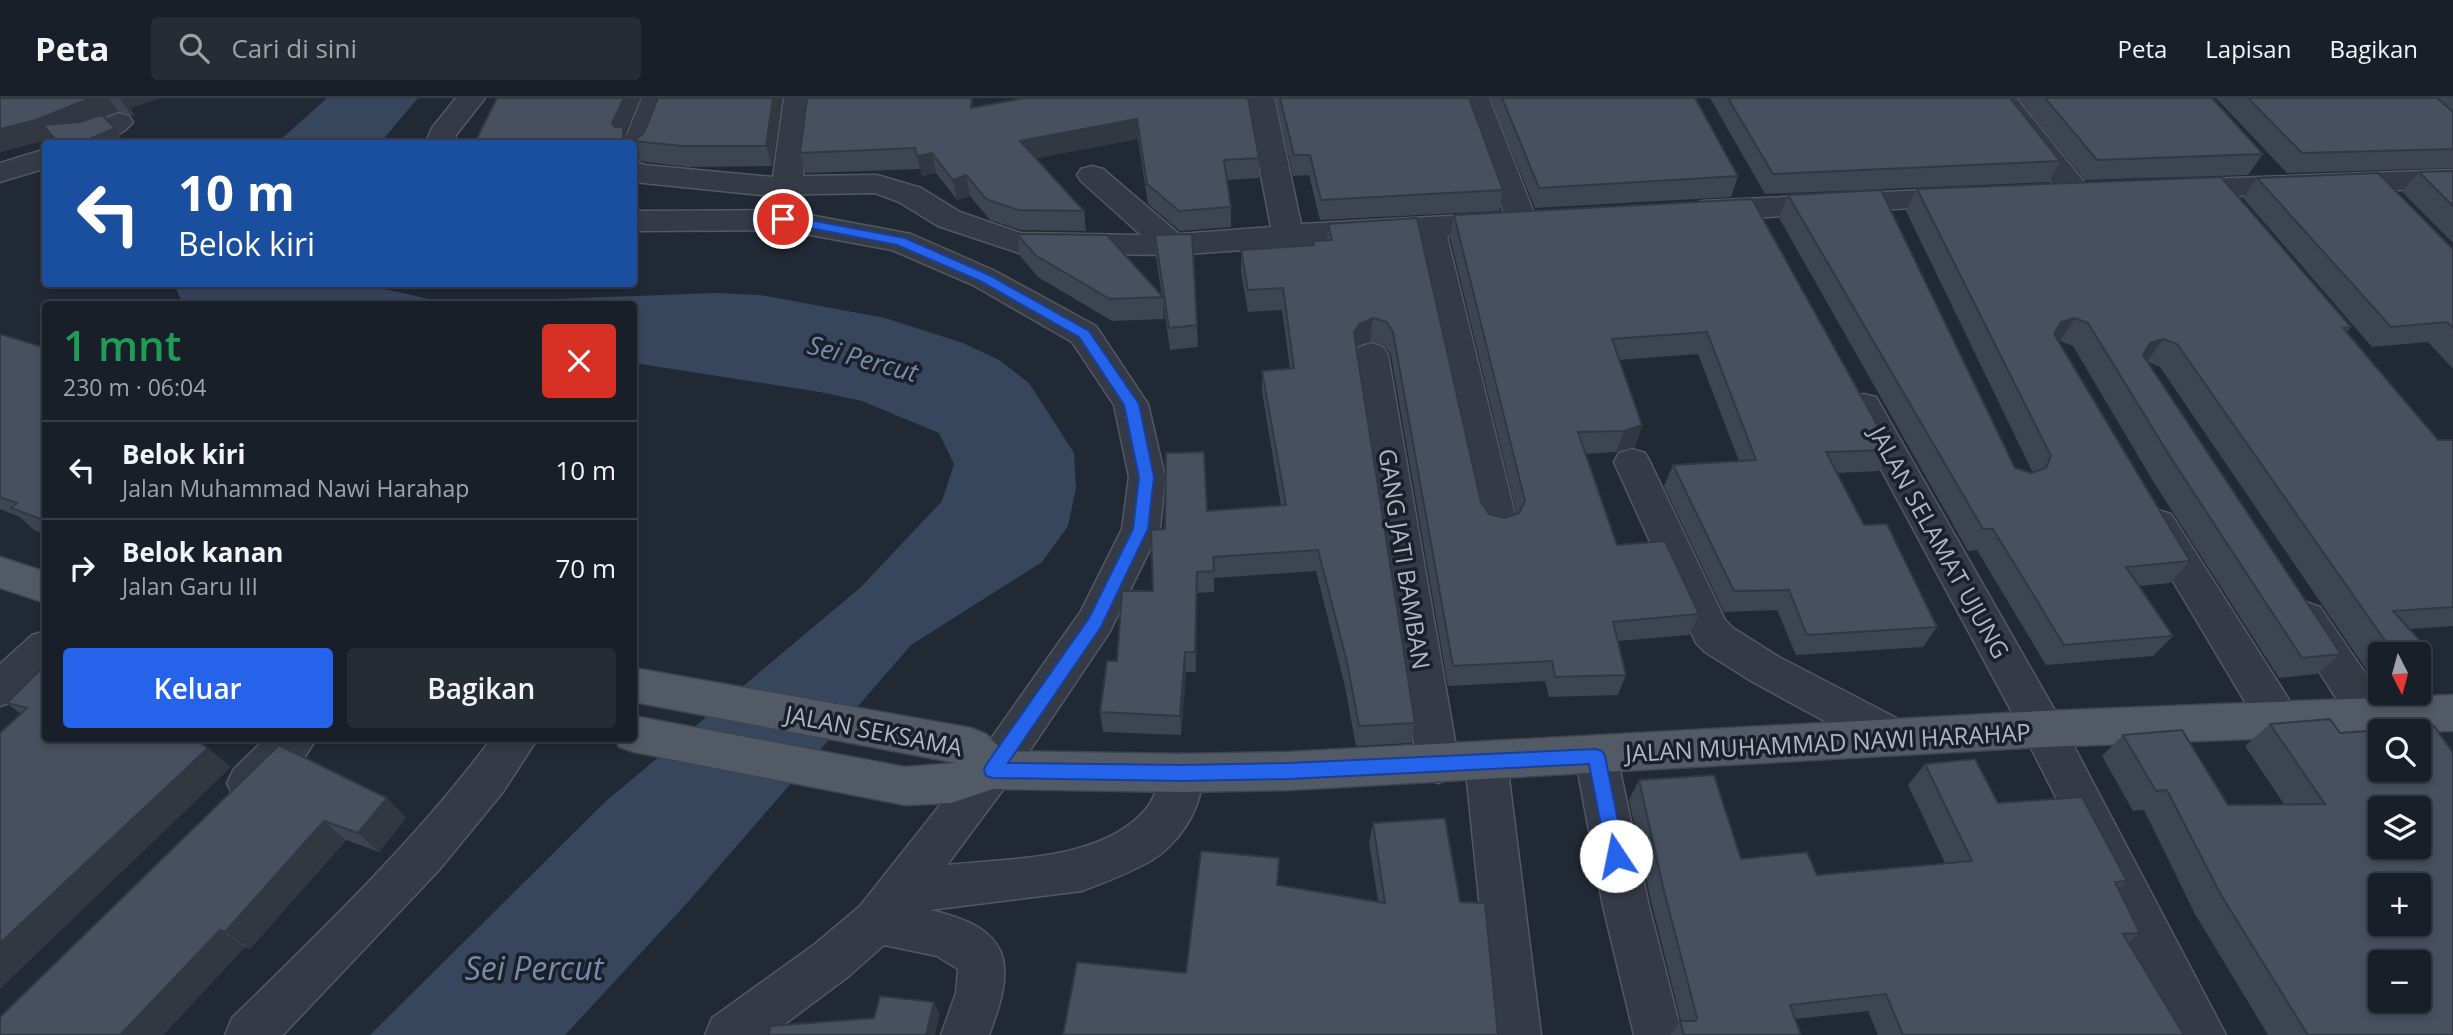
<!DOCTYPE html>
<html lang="id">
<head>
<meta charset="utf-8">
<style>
  :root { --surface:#191f28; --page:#262c34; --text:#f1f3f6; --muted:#9fa2a8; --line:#373d45; --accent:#2563eb }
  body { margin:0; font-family:"Open Sans",sans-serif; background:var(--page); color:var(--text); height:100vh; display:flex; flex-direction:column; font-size:26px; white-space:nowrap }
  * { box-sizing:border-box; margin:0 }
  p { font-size:23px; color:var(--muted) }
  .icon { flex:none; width:38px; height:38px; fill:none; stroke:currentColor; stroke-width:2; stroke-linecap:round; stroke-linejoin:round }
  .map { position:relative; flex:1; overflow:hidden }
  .panel { position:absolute; left:42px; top:203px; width:595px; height:441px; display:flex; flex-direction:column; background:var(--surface); border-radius:7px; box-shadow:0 4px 10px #0003,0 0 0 2px var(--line) }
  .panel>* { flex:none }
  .banner { position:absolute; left:42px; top:42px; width:595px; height:147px; border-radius:7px; box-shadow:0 4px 10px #0003,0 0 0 2px var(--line); background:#1a4fa0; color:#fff; overflow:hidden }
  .needle { width:46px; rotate:174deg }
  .fabs { position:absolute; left:2368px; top:544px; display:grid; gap:14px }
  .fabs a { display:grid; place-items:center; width:63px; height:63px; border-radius:7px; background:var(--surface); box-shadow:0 4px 10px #0003,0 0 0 2px var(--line); font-size:35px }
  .pin { position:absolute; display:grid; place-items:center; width:60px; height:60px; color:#fff; margin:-30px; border:4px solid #fff; border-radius:50%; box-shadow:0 2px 7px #0007 }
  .me { position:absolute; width:77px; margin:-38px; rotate:349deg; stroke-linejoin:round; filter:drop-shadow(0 0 5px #0008) }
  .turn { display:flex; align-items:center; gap:24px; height:147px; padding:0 21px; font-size:32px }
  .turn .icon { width:91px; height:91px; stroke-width:2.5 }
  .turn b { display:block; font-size:49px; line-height:60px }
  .round { display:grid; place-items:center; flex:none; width:74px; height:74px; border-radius:7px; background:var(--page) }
  .head { display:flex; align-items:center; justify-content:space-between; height:119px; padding:0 21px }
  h1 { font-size:42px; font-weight:600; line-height:52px; color:#1e9e55 }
  .button { display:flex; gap:14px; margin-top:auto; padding:14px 21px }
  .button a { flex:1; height:80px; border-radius:7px; background:var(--accent); color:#fff; font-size:28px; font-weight:600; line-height:80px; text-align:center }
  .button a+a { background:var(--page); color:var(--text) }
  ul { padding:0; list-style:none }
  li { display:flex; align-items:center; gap:21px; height:98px; padding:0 21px; border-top:2px solid var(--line) }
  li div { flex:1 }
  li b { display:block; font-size:26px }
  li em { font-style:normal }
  header { display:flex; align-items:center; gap:42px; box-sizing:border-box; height:98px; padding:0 35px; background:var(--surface); border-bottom:2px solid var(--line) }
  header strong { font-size:33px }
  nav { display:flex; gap:38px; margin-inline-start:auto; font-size:24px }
  .search { width:490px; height:63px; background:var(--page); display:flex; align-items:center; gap:18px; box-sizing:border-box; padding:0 24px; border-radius:7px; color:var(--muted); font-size:26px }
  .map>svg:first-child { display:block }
</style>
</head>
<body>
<header>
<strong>Peta</strong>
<div class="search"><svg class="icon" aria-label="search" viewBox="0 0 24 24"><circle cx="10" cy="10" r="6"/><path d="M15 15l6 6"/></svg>Cari di sini</div>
<nav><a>Peta</a><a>Lapisan</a><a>Bagikan</a></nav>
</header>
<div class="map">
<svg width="2453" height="937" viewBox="0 0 2453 937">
  <rect width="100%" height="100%" fill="#212935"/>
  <g fill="#37465d">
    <polygon points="327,0 418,0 380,45 277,45"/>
    <polygon points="174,186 363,186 446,205 715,195 760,197 885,220 963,245 999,262 1029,285 1074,355 1076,390 1068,428 1042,464 911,547 688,804 565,937 370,937 605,704 861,489 942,403 954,366 939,335 862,303 820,294 634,265 634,206 183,206"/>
  </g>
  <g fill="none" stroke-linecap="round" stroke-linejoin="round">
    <defs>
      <g id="minor">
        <polygon points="456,0 485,0 456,37 454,46 425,46 432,30"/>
        <polygon points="642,0 670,0 649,54 644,60 634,63 634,46 623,46"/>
        <path d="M 784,0 L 812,0 L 803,78 L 877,77 L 921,90 L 960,114 L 1021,135 L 1141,137 L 1081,83 L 1077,77 L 1081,71 L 1092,68 L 1103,71 L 1179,136 L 1271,129 L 1246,0 L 1274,0 L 1301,126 L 1504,115 L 1461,0 L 1489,0 L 1537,123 L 1533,130 C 1508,136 1474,136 1447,138 L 1517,425 L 1511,435 L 1498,439 L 1485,435 L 1479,425 L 1416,140 L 1172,157 L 1019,155 L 938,128 L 899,104 L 875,95 L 761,97 L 634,84 L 634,63 L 645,67 L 773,79 Z"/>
        <polygon points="1987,0 2016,0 2088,89 2092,96 2088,103 2077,105 2066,103"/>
        <path d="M 119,15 L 129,18 L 133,24 C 118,46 74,46 50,46 L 54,40 Z"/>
        <polygon points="46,51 46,70 0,84 0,65"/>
        <polygon points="2453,72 2453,90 2179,100 2168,98 2164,91 2168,84 2179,82"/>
        <polygon points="1965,90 1976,92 1980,99 1976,106 1703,123 1692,120 1688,113 1692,106 1703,103"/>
        <path d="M 783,112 L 911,136 L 995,173 L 1096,228 L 1148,306 L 1165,379 L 1160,431 L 1109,535 L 1008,685 L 947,767 C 1010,760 1102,763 1146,711 C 1158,697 1159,678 1167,662 L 1182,656 L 1197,662 C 1213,696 1182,744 1152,762 C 1130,775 1105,784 1082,793 L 930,812 C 1012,830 1017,865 989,937 L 941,937 L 956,895 L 958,871 L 937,858 L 884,847 L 849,878 L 770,937 L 705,937 L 712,920 L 815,846 L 860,808 L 978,659 L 1081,513 L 1122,431 L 1129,379 L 1114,307 L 1072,244 L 973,187 L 892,152 L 783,132 L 634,133 L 634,113 Z"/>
        <polygon points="1371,245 1383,249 1388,257 1459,666 1453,679 1438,685 1423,679 1417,666 1354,257 1359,249"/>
        <polygon points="1864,296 1876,299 2058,618 2226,937 2176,937 2028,644 1847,308 1852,299"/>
        <polygon points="1632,351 1645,355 1650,364 1725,522 1733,530 1779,559 1908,626 1914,639 1908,652 1893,657 1878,652 1751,583 1705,554 1696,545 1614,364 1619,355"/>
        <polygon points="2158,412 2171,416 2293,608 2299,621 2293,634 2278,639 2263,634 2139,426 2145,416"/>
        <polygon points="2306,504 2320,509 2385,604 2391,617 2385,630 2370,635 2355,630 2292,531 2286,520 2292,509"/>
        <polygon points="46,533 46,574 15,603 0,608 0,566 32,537"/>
        <polygon points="1596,639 1611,645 1617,658 1649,808 1682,937 1634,937 1603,808 1575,658 1581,645"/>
        <path d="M 266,640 L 316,640 C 304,665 275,695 249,704 L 234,699 L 227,685 L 234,671 Z"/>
        <path d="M 492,640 L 538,640 L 503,694 L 439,772 L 283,937 L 225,937 L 232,920 C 323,831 415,743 492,640 Z"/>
        <polygon points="1486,645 1501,651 1507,664 1541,937 1493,937 1465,664 1471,651"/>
      </g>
      <g id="major">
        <polygon points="0,459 46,474 46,505 0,490"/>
        <polygon points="634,570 971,630 986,636 1003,653 1182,656 1289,654 2043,613 2453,597 2453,633 2380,634 2380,636 2043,649 1289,692 1182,694 993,691 951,705 905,707 634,654 619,649 615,640 634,640 634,618 905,669 957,665 634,604"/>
      </g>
    </defs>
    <use href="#minor" stroke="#525864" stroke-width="3"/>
    <use href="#major" stroke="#3e444f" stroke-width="3"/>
    <use href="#minor" fill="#343b46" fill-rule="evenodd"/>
    <use href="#major" fill="#525a66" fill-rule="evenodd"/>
  </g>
  <g fill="#3d4552">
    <polygon points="0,0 160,0 130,10 135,18 132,18 118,13 104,19 126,46 58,46 53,40 0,54"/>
    <polygon points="782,0 772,68 689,69 646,64 642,63 634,43 644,35"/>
    <polygon points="1248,0 1259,60 1259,80 1227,82 1231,109 1231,129 1180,133 1148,106 1138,41 1036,60 1084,113 1086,133 1021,132 990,122 970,98 957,102 936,75 922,78 920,71 806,75 800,55 974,9"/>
    <polygon points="1275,0 1469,0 1503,92 1499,113 1320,122 1309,77 1293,78"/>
    <polygon points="1490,0 1695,0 1738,78 1731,99 1535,110"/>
    <polygon points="1710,0 2010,0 2060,63 2049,84 1765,96"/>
    <polygon points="2018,0 2212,0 2263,56 2248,77 2085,82"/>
    <polygon points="2216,0 2437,0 2453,14 2453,70 2287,75"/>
    <polygon points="2438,0 2453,0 2453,13"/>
    <polygon points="2453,73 2453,145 2402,94 2419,74"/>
    <polygon points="2257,80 2453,151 2453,271 2428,244 2372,249 2243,100"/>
    <polygon points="1917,91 2351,229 2347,234 2438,342 2453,342 2453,528 2410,531 2424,547 2412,556 2380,556 2380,570 2366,571 2160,269 2148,264 2341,556 2317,576 2279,580 2153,383 2073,248 2060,243 2059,243 2190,463 2170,485 2139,488 2173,538 2153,558 2046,567 1977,452 1968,453 1779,120 1788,97 2015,370 2031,375 2033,375 1906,113"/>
    <polygon points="1752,101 1891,352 1879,373 1837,375 1864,427 1937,529 1923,549 1796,557 1777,512 1724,514 1664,388 1673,367 1739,363 1698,256 1619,262 1642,327 1635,349 1616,354 1586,356 1617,447 1699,516 1689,537 1618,543 1626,577 1618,597 1549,599 1545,583 1448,588 1391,257 1384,247 1370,243 1357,248 1356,249 1415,625 1411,645 1356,648 1344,584 1316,473 1214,480 1214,494 1197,495 1196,574 1186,574 1181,637 1103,634 1100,614 1117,563 1153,493 1165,431 1207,413 1281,408 1262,294 1262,273 1290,271 1282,212 1248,214 1241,174 1241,152 1314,147 1314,143 1327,142 1328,126 1417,120 1481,404 1489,416 1504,420 1517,416 1450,139 1454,117"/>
    <polygon points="1017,136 1162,198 1156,159 1155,137 1197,227 1198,249 1170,252 1163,204 1164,221 1112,223 1038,179 1020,158"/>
    <polygon points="0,236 46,250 46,436 34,432 20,419 0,411"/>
    <polygon points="46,566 231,669 21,616 7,605"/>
    <polygon points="2270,626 2340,635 2453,937 2268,937 2195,816 2144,712 2133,713 2102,658 2123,637 2228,707 2284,706 2245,648"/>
    <polygon points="279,647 387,700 406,720 379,754 346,742 250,851 245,849 163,937"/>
    <polygon points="1925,666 1998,705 2127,783 2118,790 2140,835 2128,844 2184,937 1878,937 1868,913 1795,921 1801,937 1670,937 1680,923 1681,923 1652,807 1629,702 1639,682 1741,761 1817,777 1945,765 1908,687"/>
    <polygon points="1373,725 1460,804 1186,875 1277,787 1378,803 1369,745"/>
  </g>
  <g fill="#323842">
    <polygon points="90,0 109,0 118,13 54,39 43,27 53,40 0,54 0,31"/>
    <polygon points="119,0 160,0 130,10 135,18 132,18"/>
    <polygon points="624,0 641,0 625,34 630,46 623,46 612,25"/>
    <polygon points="773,0 782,0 772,68 766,48"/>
    <polygon points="971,0 973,0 974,30 971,10"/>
    <polygon points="1137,21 1138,41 1023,63 1020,43"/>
    <polygon points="115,30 126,46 78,46"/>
    <polygon points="932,55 936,75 922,78 917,58"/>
    <polygon points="966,77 970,98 957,102 953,82"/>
    <polygon points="1373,220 1370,243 1357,248 1351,257 1354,235 1359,226"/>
    <polygon points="2075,220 2060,243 2046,247 2061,224"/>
    <polygon points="2163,241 2147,264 2133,268 2150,245"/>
    <polygon points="1642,327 1635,349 1616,354 1624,333"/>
    <polygon points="1197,474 1197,495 1196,574 1195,554"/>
    <polygon points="1185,554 1186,574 1181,637 1180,618"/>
    <polygon points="208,650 231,669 0,891 0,845"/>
    <polygon points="387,700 406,720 379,754 358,735"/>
    <polygon points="324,723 346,742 250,851 225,834"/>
    <polygon points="220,832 245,849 163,937 120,937"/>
    <polygon points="934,904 940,916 935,937 926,937"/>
  </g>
  <g fill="#47505f" stroke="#323842" stroke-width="2" fill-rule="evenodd">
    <polygon points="0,0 90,0 36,22 0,31"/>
    <polygon points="497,0 624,0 612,25 615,29 623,29 623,46 474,46"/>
    <polygon points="658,0 773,0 766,48 682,48 634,43 644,35"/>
    <polygon points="807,0 971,0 971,10 1024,0 1248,0 1259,60 1224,62 1231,109 1179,113 1147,86 1137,21 1020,43 1084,113 1018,112 986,101 966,77 953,82 932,55 917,58 915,50 800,55"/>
    <polygon points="1280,0 1469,0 1503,92 1321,102 1310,57 1294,57"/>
    <polygon points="1502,0 1695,0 1738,78 1539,90"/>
    <polygon points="1728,0 2010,0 2060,63 1773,76"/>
    <polygon points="2045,0 2212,0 2263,56 2097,62"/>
    <polygon points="2248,0 2437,0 2453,14 2453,51 2302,55"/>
    <polygon points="102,17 115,30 78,46 59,46 43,27 79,24"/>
    <polygon points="2453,73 2453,108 2419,74"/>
    <polygon points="2378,75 2453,151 2453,230 2447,224 2391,229 2257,80"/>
    <polygon points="2221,79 2351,229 2343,230 2438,342 2453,342 2453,509 2393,513 2424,547 2391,551 2177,246 2163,241 2150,245 2143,257 2341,556 2302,560 2171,360 2088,225 2075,220 2061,224 2054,236 2190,463 2126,469 2173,538 2064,547 1993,431 1983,431 1788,97 1881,92 2015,370 2031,375 2046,370 2051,358 1917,91"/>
    <polygon points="1752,101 1891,352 1826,354 1864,427 1887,426 1937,529 1807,537 1789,492 1734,493 1673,367 1756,362 1707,234 1612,241 1642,327 1624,333 1578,334 1617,447 1665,443 1699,516 1613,524 1626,577 1555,579 1552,563 1453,568 1393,234 1387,224 1373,220 1359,226 1354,235 1415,625 1359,628 1347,564 1318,452 1213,459 1214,473 1197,474 1195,554 1185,554 1180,618 1100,614 1107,563 1117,563 1122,493 1153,493 1151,432 1165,431 1166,355 1204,354 1207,413 1286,407 1262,273 1294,270 1283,190 1248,192 1241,152 1314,147 1314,143 1332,142 1328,126 1417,120 1481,404 1489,416 1504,420 1519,415 1525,403 1454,117"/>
    <polygon points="1017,136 1107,137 1163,199 1110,201 1035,157"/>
    <polygon points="1192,136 1197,227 1169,230 1155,137"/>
    <polygon points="0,236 46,250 46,423 11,410 17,405 0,399"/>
    <polygon points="46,566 46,640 194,640 208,650 0,845 0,635 27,610 7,605"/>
    <path d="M 2330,621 L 2340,635 L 2434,628 L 2453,655 L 2453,937 L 2308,937 L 2221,797 L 2167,692 L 2156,693 L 2123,637 L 2182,632 L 2228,707 L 2325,706 L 2270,626 ZM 2380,634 L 2418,634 L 2418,672 L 2380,672 ZM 2380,710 L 2418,710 L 2418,749 L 2380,749 ZM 2380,788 L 2418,788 L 2418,826 L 2380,826 ZM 2380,864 L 2418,864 L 2418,903 L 2380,903 Z"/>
    <polygon points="279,647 387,700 358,735 324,723 225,834 220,832 120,937 0,937 0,919"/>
    <polygon points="1975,661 1998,705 2082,699 2127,783 2115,784 2140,835 2123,836 2184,937 1903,937 1886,896 1790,907 1801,937 1684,937 1680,923 1695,923 1697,920 1663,789 1639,682 1714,677 1741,761 1807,754 1817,777 1972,763 1925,666"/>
    <polygon points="1445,720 1460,804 1485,805 1498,937 1063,937 1077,864 1186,875 1201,753 1279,760 1277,787 1385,805 1373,725"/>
    <polygon points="880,898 934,904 926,937 769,937 770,928 874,920"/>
  </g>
  <polygon fill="#2563eb" stroke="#184099" stroke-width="2" points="783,117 905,140 989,177 1089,233 1139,306 1154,379 1148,431 1101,529 1008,665 1182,667 1289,665 1596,651 1602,653 1605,658 1625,758 1623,764 1616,766 1610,764 1607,758 1589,666 1289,681 1182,683 993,680 986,678 984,672 986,667 1089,520 1133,431 1139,379 1124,307 1079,239 980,183 897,147 779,124 777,121"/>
  <g text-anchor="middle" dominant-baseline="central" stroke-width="7" stroke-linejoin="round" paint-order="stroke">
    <g font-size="24" fill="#afb5c3" stroke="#1a202a">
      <text transform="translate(1940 444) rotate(61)">JALAN SELAMAT UJUNG</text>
      <text transform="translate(1405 461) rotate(81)">GANG JATI BAMBAN</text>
      <text transform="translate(874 632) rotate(11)">JALAN SEKSAMA</text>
      <text transform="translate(1828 644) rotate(-3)">JALAN MUHAMMAD NAWI HARAHAP</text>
    </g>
    <g font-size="26" font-style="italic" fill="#788baa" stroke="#1a202a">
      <text transform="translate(863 260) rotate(15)">Sei Percut</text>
    </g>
    <g font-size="32" font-style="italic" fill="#788baa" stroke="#1a202a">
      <text x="534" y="869">Sei Percut</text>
    </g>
  </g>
</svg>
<div class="fabs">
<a><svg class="needle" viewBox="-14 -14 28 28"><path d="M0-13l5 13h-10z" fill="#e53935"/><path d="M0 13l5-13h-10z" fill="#9fa2a8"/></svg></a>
<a><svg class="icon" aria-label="search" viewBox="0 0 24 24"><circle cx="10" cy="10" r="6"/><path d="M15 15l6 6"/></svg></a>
<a><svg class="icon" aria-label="layers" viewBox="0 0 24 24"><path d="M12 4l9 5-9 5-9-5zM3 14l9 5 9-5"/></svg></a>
<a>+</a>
<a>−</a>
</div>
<div class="pin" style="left:783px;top:121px;background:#d93025"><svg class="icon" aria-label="arrive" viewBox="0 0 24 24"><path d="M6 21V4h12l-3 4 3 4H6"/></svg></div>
<svg class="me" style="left:1616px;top:758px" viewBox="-20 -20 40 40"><circle r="19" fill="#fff"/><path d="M0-13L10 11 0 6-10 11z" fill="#2563eb"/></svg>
<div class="banner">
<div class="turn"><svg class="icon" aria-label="left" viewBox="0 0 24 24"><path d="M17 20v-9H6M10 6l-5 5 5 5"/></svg><div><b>10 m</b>Belok kiri</div></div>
</div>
<section class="panel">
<div class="head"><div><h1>1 mnt</h1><p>230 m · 06:04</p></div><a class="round" style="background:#d93025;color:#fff"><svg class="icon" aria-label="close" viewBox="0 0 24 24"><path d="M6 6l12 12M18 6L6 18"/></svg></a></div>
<ul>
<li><svg class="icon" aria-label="left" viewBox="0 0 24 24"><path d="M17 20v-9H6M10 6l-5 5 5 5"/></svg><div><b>Belok kiri</b><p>Jalan Muhammad Nawi Harahap</p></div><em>10 m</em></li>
<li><svg class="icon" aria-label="right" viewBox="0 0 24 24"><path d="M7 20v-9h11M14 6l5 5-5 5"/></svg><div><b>Belok kanan</b><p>Jalan Garu III</p></div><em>70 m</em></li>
</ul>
<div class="button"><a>Keluar</a><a>Bagikan</a></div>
</section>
</div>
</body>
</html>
